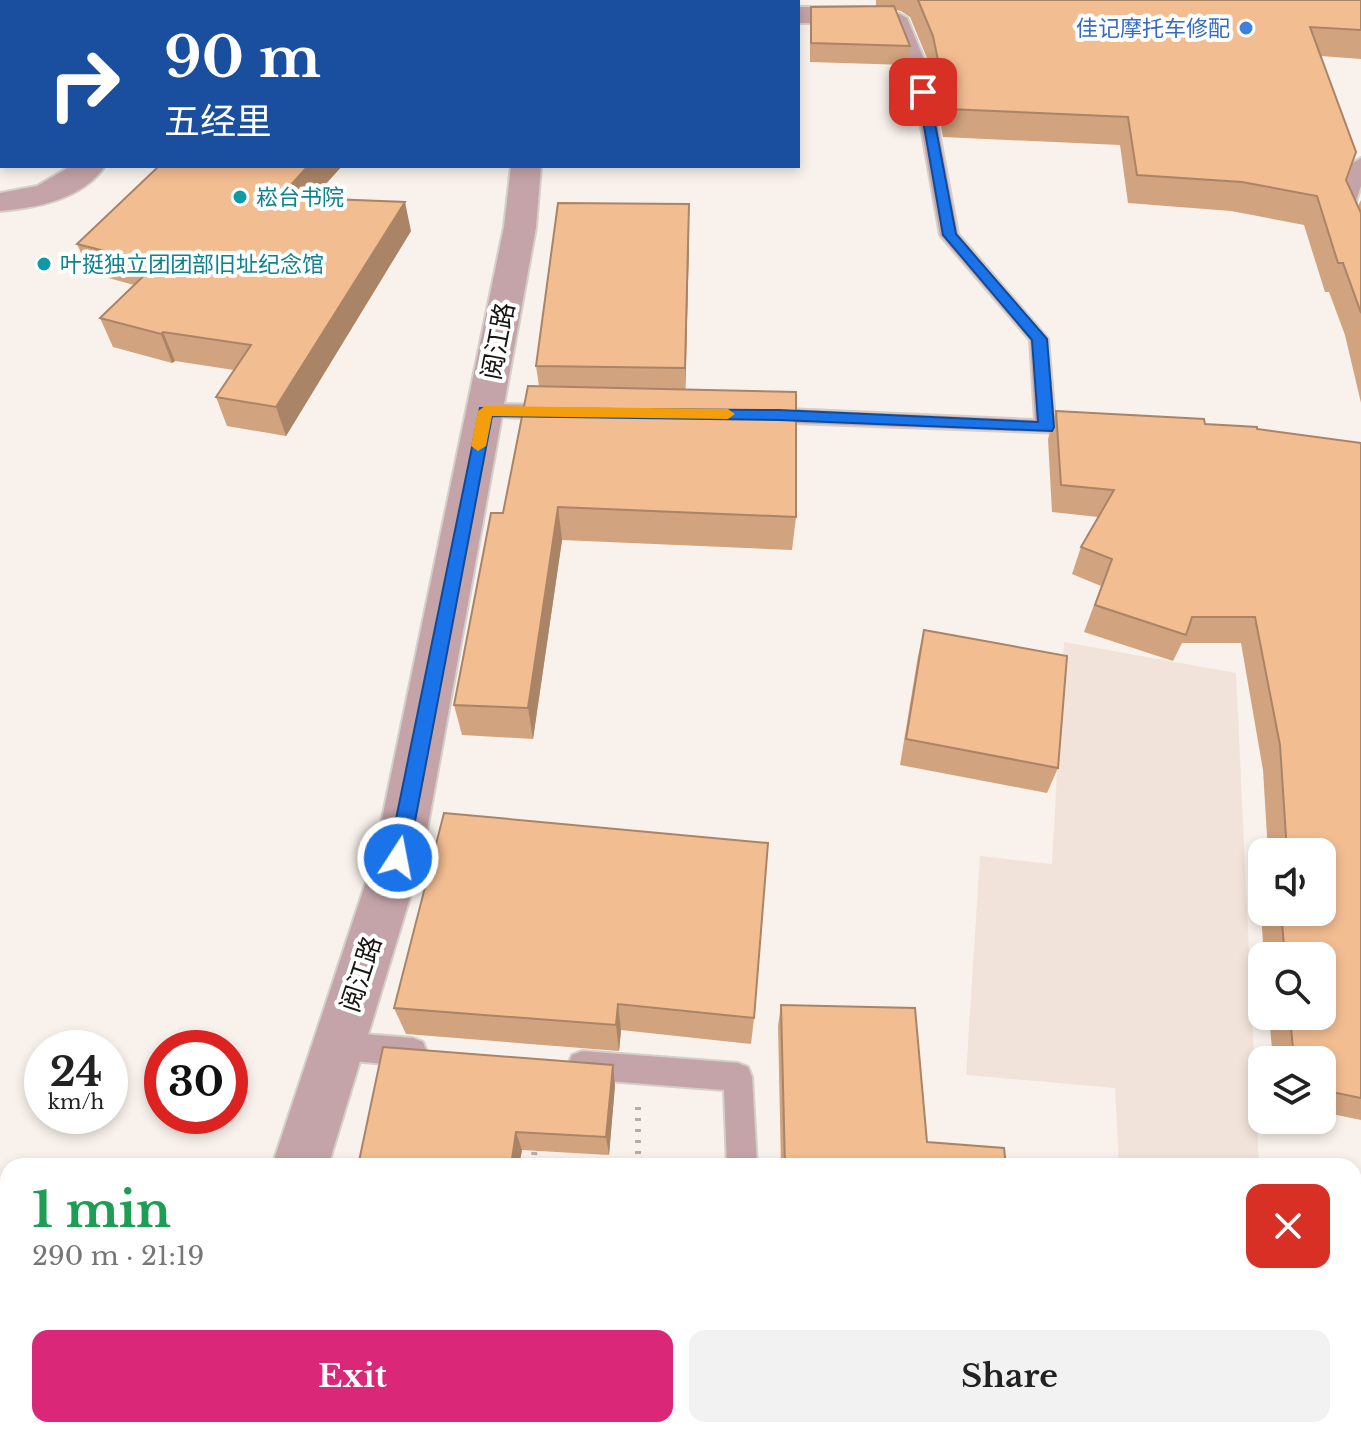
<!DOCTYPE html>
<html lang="en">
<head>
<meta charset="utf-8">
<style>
  :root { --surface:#fff; --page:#f2f2f2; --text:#222; --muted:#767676; --accent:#db2777 }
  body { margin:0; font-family:"Libre Baskerville","Noto Sans SC",serif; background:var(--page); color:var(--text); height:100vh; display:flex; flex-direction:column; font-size:30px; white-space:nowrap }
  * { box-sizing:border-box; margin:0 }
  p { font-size:26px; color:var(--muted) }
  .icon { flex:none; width:44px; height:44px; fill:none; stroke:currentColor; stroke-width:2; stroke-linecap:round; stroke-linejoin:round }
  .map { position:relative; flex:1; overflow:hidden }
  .panel { position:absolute; left:0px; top:1158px; width:1362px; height:280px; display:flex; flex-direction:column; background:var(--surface); border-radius:24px 24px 0 0; box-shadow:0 4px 12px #0003 }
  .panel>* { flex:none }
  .hud { position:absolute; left:0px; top:0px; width:800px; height:168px; box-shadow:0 4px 12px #0003; background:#1a4fa0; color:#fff; overflow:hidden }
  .buttons { position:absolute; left:1248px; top:838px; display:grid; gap:16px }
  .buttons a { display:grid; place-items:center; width:88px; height:88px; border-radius:16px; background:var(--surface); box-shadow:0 4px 12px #0003; font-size:40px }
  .speed { position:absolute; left:24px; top:1030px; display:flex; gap:16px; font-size:40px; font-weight:700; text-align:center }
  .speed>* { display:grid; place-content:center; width:104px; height:104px; border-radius:50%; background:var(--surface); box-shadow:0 4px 12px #0003; line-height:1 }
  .speed small { font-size:20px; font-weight:400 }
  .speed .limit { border:12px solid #d22; background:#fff; color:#111 }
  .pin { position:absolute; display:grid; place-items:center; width:68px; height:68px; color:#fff; margin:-34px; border-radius:16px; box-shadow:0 4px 12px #0006 }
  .me { position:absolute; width:88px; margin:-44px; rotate:11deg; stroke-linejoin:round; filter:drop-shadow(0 0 6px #0008) }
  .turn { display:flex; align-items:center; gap:28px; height:168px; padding:0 32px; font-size:36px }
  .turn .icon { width:104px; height:104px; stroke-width:2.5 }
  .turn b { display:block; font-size:56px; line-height:68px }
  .round { display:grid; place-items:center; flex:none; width:84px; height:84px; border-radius:16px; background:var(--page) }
  .head { display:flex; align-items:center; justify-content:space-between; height:136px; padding:0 32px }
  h1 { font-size:48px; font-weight:800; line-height:60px; color:#1e9e55 }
  .primary-button { display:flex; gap:16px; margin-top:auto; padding:16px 32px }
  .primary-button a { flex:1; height:92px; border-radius:16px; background:var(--accent); color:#fff; font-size:32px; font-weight:800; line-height:92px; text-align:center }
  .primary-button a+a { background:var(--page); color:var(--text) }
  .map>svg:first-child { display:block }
</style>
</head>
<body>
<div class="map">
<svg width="1361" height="1438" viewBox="0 0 1361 1438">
  <rect width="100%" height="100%" fill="#f9f2ec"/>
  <polygon fill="#f1e3d9" points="1064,642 1236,673 1259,1166 1119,1166 1115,1088 966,1075 980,856 1052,864"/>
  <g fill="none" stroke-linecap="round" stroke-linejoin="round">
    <defs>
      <g id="lane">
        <polygon points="868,11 900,14 907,18 926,64 958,234 1048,339 1055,421 1090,424 1093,429 1090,434 765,422 755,415 765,408 1035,420 1030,340 940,235 910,64 894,22 863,18 861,15"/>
        <polygon points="1361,158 1361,186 1354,207 1361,225 1361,250 1352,245 1336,207 1353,163"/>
        <polygon points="485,404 556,405 566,412 556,419 478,416 475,411 478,406"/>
        <polygon points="338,1032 413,1038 423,1042 427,1052 423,1062 413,1066 338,1060 328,1056 324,1046 328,1036"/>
        <polygon points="582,1051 738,1063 748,1067 752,1077 757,1166 727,1166 724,1090 582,1079 572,1075 568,1065 572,1055"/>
        <polygon points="1361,1266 1361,1298 1354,1300 1354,1268"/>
        <polygon points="1354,1401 1361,1404 1361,1438 1344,1438 1341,1430 1354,1430"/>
      </g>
      <g id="street">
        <polygon points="798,7 868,7 877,9 881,15 877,21 868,23 798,23"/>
        <path d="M 71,166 L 105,166 C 83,199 37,208 0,211 L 0,193 L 37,186 Z"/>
        <polygon points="511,166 541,166 536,227 422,858 328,1166 272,1166 374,858 504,227"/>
        <polygon points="8,1332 8,1392 0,1394 0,1334"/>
        <polygon points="202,1430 264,1430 263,1438 201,1438"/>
      </g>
    </defs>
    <use href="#lane" stroke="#d5cfc9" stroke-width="4"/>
    <use href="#street" stroke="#d5cfc9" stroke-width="4"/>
    <g stroke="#b3ada8" stroke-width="6" stroke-dasharray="3 8" stroke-linecap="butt">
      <polyline points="638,1107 638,1166"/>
      <polyline points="533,1166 535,1146"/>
      <polyline points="512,1430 512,1438"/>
      <polyline points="640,1430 640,1438"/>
      <polyline points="757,1430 757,1438"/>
    </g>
    <use href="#lane" fill="#c4a4a9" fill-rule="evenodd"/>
    <use href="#street" fill="#c4a4a9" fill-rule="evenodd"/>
  </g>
  <g fill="#d1a37e">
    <polygon points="0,0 106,0 104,2 2,2 2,48 0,48"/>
    <polygon points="274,0 799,0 799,4 798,2 272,2"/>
    <polygon points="876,0 1361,0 1361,59 1321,56 1346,180 1358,206 1361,200 1361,403 1345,335 1329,292 1325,292 1304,225 1231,211 1128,203 1120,145 943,137 929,63 910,17 901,11 896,10 910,46 907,65 810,62 810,26 811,7 876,6"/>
    <polygon points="159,166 342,166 313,198 411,231 286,436 227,426 216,397 234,370 175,361 172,363 113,347 100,318 134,285 90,273 77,244"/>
    <polygon points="689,240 685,390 796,517 792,550 562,540 533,739 462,735 454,705 539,386 536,366"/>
    <polygon points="1056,411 1257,429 1361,443 1361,1120 1322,1112 1322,1060 1273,1060 1269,1016 1322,1016 1322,956 1264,956 1259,888 1262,884 1262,912 1322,912 1322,852 1268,852 1263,770 1241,643 1182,643 1173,661 1084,632 1101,586 1072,574 1081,547 1098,517 1052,512 1048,439"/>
    <polygon points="924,630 1058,768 1047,793 900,765 918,656"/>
    <polygon points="444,813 754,1018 751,1044 621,1030 619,1051 406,1034 394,1008"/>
    <polygon points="781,1005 927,1142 1006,1166 781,1166 778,1026"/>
    <polygon points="615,1085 609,1155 522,1150 519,1166 358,1166"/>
    <polygon points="783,1430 1120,1430 1121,1438 784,1438"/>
  </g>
  <g fill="#aa8466">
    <polygon points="71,0 106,0 104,2 69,2"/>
    <polygon points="308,166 342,166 288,226 280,197"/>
    <polygon points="405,202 411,231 286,436 276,407"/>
    <polygon points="689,204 689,240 685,404 685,368"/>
    <polygon points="163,332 175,361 172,363 161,334"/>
    <polygon points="558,507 562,540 533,739 528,708"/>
    <polygon points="618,1004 621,1030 619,1051 616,1025"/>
    <polygon points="613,1065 615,1085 609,1155 606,1137"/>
    <polygon points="516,1132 522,1150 519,1166 511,1166"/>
    <polygon points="474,1430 483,1430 482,1438 473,1438"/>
  </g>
  <g fill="#f3bd92" stroke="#aa8466" stroke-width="2">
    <polygon points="0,0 71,0 69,2 2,2 2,23 0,23"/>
    <polygon points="274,0 716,0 715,2 272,2"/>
    <polygon points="918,0 1361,0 1361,30 1310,27 1356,152 1346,180 1361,213 1361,313 1343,263 1338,263 1317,196 1242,182 1137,175 1128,117 948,109 933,36"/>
    <polygon points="894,6 910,46 811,43 811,7"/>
    <polygon points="159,166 308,166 280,197 405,202 276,407 216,397 251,345 163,332 161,334 100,318 156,264 77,244"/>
    <polygon points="558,203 689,204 685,368 536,366"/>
    <polygon points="528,386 796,392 796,517 558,507 528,708 454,705 491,513 503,513"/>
    <polygon points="1056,411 1204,419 1205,424 1257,427 1257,429 1361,443 1361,1098 1322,1090 1322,1060 1294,1060 1290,1016 1322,1016 1322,956 1285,956 1281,912 1322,912 1322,852 1287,852 1280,745 1255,617 1192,617 1186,635 1095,605 1112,559 1081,547 1114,490 1061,485"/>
    <polygon points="924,630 1067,656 1058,768 906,739"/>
    <polygon points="444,813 768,843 754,1018 618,1004 616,1025 394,1008"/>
    <polygon points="781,1005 915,1008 927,1142 1004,1148 1006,1166 785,1166"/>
    <polygon points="383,1047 613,1065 606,1137 516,1132 511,1166 358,1166"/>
    <polygon points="302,1430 474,1430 473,1438 300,1438"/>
    <polygon points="788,1430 1120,1430 1121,1438 788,1438"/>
  </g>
  <polygon fill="#1a73e8" stroke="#114b97" stroke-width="2" points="923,89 929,92 956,234 1047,339 1054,427 1052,431 779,420 492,416 408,858 405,864 398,867 391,864 388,858 480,408 779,410 1038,422 1032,340 943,235 918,92"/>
  <polygon fill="#f59e0b" points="485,406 728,409 735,414 728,419 492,416 486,446 478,451 471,446 478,411"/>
  <circle fill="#3f7fe0" stroke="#fff" stroke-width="3" cx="1246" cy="28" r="8"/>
  <g fill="#0f9aa8" stroke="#fff" stroke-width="3">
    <circle cx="240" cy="197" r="8"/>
    <circle cx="44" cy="264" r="8"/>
  </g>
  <g text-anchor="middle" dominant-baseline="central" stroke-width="8" stroke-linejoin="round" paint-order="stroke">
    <g font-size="22" fill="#366cbe" stroke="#fff" text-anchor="end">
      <text x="1230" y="28">佳记摩托车修配</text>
    </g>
    <g font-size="22" fill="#0d838f" stroke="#fff" text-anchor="start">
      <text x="256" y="197">崧台书院</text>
      <text x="60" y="264">叶挺独立团团部旧址纪念馆</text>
    </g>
    <g font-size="26" fill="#181614" stroke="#fff">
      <text transform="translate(498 341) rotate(-79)">阅江路</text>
      <text transform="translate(361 974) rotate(-72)">阅江路</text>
    </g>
  </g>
</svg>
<div class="buttons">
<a><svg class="icon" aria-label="sound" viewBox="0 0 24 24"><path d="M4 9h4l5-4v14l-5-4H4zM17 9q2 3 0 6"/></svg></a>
<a><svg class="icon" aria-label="search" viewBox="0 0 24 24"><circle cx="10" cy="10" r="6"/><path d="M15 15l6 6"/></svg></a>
<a><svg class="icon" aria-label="layers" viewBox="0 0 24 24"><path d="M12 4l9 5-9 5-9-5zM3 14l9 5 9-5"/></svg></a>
</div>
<div class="speed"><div>24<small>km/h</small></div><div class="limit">30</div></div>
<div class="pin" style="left:923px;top:92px;background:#d93025"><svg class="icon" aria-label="arrive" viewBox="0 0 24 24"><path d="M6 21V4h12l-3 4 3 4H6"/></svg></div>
<svg class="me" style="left:398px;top:858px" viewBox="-20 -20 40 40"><circle r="17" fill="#1a73e8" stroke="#fff" stroke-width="3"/><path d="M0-11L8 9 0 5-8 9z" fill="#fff"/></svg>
<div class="hud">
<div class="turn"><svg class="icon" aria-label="right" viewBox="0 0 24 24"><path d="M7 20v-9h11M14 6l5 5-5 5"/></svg><div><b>90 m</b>五经里</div></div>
</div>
<section class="panel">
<div class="head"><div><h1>1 min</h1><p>290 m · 21:19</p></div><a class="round" style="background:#d93025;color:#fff"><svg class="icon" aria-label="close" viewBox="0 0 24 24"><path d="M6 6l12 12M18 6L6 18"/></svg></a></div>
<div class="primary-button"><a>Exit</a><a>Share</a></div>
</section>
</div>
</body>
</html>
